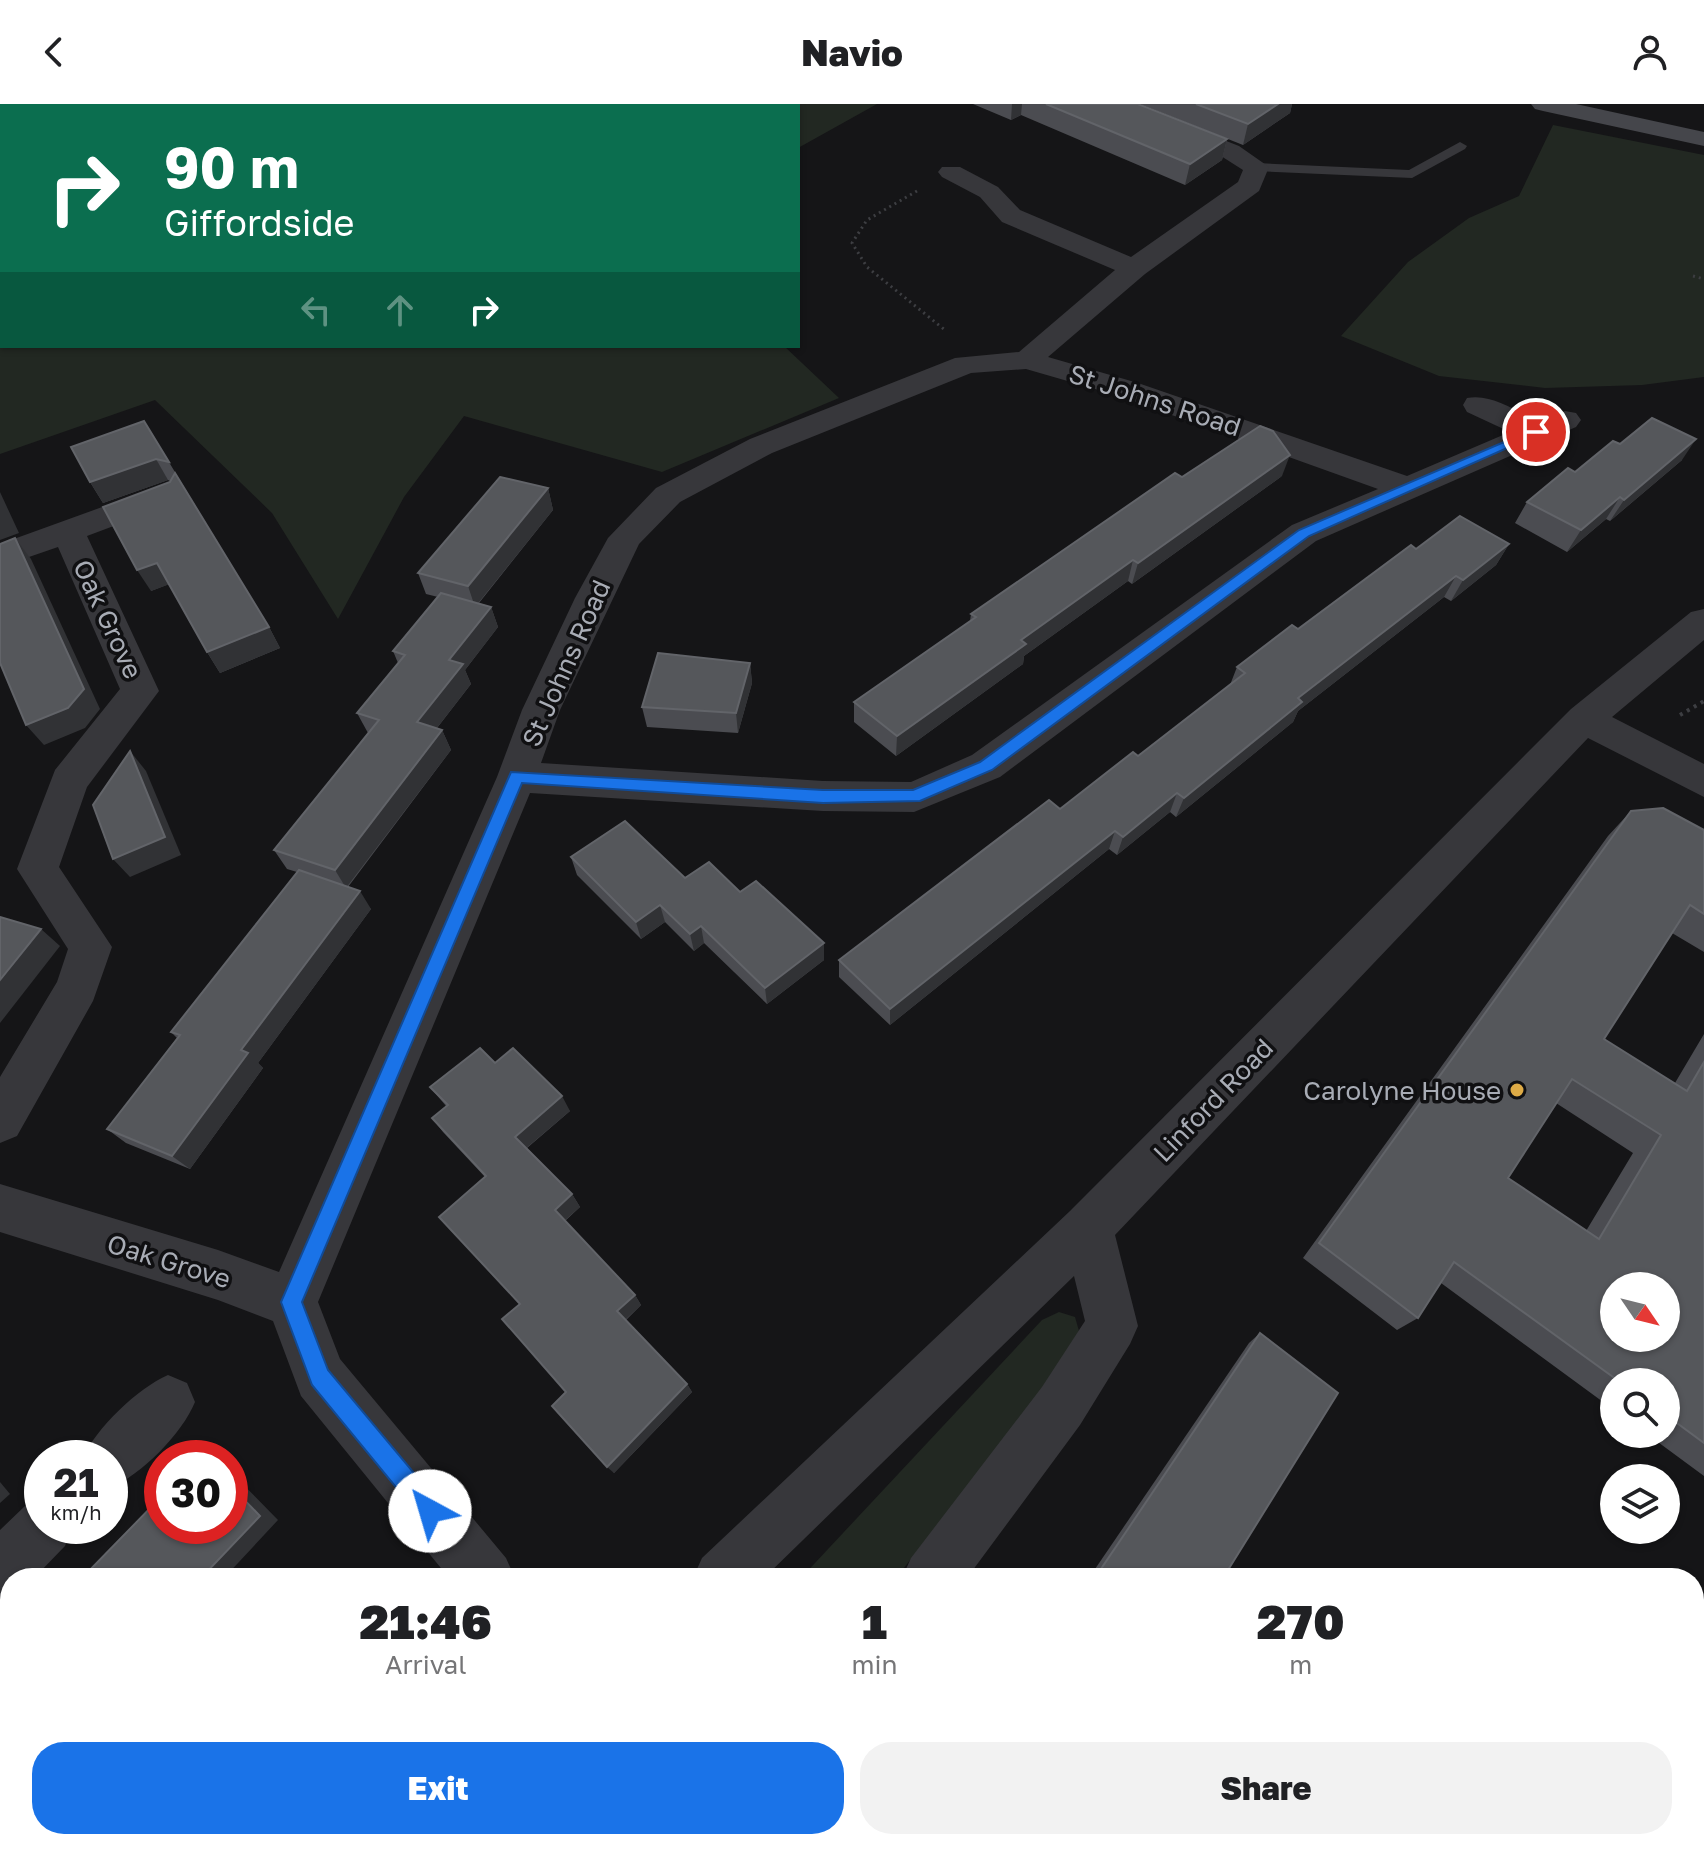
<!DOCTYPE html>
<html lang="en">
<head>
<meta charset="utf-8">
<style>
  :root { --surface:#fff; --page:#f2f2f2; --text:#202124; --muted:#757577; --accent:#1a73e8 }
  body { margin:0; font-family:"Golos Text",sans-serif; background:var(--page); color:var(--text); height:100vh; display:flex; flex-direction:column; font-size:30px; white-space:nowrap }
  * { box-sizing:border-box; margin:0 }
  p { font-size:26px; color:var(--muted) }
  .icon { flex:none; width:44px; height:44px; fill:none; stroke:currentColor; stroke-width:2; stroke-linecap:round; stroke-linejoin:round }
  .map { position:relative; flex:1; overflow:hidden }
  .drawer { position:absolute; left:0px; top:1464px; width:1704px; height:282px; display:flex; flex-direction:column; background:var(--surface); border-radius:32px 32px 0 0; box-shadow:0 2px 6px #0004 }
  .drawer>* { flex:none }
  .top-card { position:absolute; left:0px; top:0px; width:800px; height:244px; box-shadow:0 2px 6px #0004; background:#0b6e4f; color:#fff; overflow:hidden }
  .needle { width:52px; rotate:125deg }
  .fabs { position:absolute; left:1600px; top:1168px; display:grid; gap:16px }
  .fabs a { display:grid; place-items:center; width:80px; height:80px; border-radius:50%; background:var(--surface); box-shadow:0 2px 6px #0004; font-size:40px }
  .speed { position:absolute; left:24px; top:1336px; display:flex; gap:16px; font-size:40px; font-weight:700; text-align:center }
  .speed>* { display:grid; place-content:center; width:104px; height:104px; border-radius:50%; background:var(--surface); box-shadow:0 2px 6px #0004; line-height:1 }
  .speed small { font-size:20px; font-weight:400 }
  .speed .limit { border:12px solid #d22; background:#fff; color:#111 }
  .pin { position:absolute; display:grid; place-items:center; width:68px; height:68px; color:#fff; margin:-34px; border:4px solid #fff; border-radius:50%; box-shadow:0 2px 8px #0007 }
  .me { position:absolute; width:88px; margin:-44px; rotate:321deg; stroke-linejoin:round; filter:drop-shadow(0 0 6px #0008) }
  .turn { display:flex; align-items:center; gap:28px; height:168px; padding:0 32px; font-size:36px }
  .turn .icon { width:104px; height:104px; stroke-width:2.5 }
  .turn b { display:block; font-size:56px; line-height:68px }
  .lanes { display:flex; align-items:center; height:76px; padding:0 32px; background:#0003; justify-content:center; gap:40px; direction:ltr }
  .lanes .off { opacity:.35 }
  .eta { display:flex; justify-content:space-evenly; align-items:center; height:136px; text-align:center }
  .eta b { font-size:48px; font-weight:800; line-height:56px }
  .button { display:flex; gap:16px; margin-top:auto; padding:16px 32px }
  .button a { flex:1; height:92px; border-radius:32px; background:var(--accent); color:#fff; font-size:32px; font-weight:800; line-height:92px; text-align:center }
  .button a+a { background:var(--page); color:var(--text) }
  header { display:flex; justify-content:space-between; align-items:center; height:104px; padding:0 32px; background:var(--surface); font-size:36px; font-weight:800 }
  .map>svg:first-child { display:block }
</style>
</head>
<body>
<header><svg class="icon" aria-label="back" viewBox="0 0 24 24"><path d="M15 5l-7 7 7 7"/></svg>Navio<svg class="icon" aria-label="person" viewBox="0 0 24 24"><circle cx="12" cy="8" r="4"/><path d="M4 21q1-7 8-7t8 7"/></svg></header>
<div class="map">
<svg width="1704" height="1745" viewBox="0 0 1704 1745">
  <rect width="100%" height="100%" fill="#151517"/>
  <g fill="#222822">
    <polygon points="0,0 877,0 798,44 798,2 2,2 2,242 784,242 839,294 662,368 464,312 404,393 338,515 272,409 155,296 0,350"/>
    <polygon points="1553,21 1704,51 1704,273 1642,281 1545,284 1439,272 1341,232 1408,158 1469,114 1519,92"/>
    <polygon points="1059,1208 1075,1213 1081,1234 1075,1247 896,1474 801,1474 1042,1216"/>
    <polygon points="564,1736 696,1736 689,1745 557,1745"/>
  </g>
  <g fill="none" stroke-linecap="round" stroke-linejoin="round">
    <g stroke="#3d3e42" stroke-width="3" stroke-dasharray="2 4" stroke-linecap="butt">
      <polyline points="917,87 867,116 852,139 867,163 945,226"/>
      <polyline points="1693,172 1704,175"/>
    </g>
    <polyline stroke="#3d3e42" stroke-width="4" stroke-dasharray="3 5" stroke-linecap="butt" points="1680,611 1704,597"/>
    <g fill="#37373b" fill-rule="evenodd">
      <polygon points="1460,38 1467,42 1465,45 1412,74 1256,67 1249,63 1256,59 1409,66"/>
      <polygon points="1694,1588 1704,1593 1704,1630 1694,1626"/>
      <polygon points="1292,1736 1328,1736 1325,1745 1288,1745"/>
    </g>
    <g fill="#37373b" fill-rule="evenodd">
      <path d="M 1099,0 L 1132,0 L 1239,42 L 1269,63 L 1259,87 L 1145,170 L 1048,253 L 1138,279 L 1407,372 L 1510,328 L 1467,308 L 1463,301 L 1467,294 C 1491,289 1516,307 1537,317 L 1565,307 L 1576,309 L 1581,316 L 1576,323 L 1316,437 L 1000,673 L 914,708 L 823,707 L 530,689 L 318,1198 L 340,1255 L 506,1454 L 515,1474 L 449,1474 L 301,1292 L 273,1217 L 218,1196 L 0,1128 L 0,1080 L 218,1146 L 279,1168 L 497,673 L 522,606 L 575,494 L 608,434 L 656,384 L 750,335 L 955,254 L 1019,248 L 1115,166 L 1002,118 L 980,93 L 942,73 L 938,68 L 942,63 L 960,63 L 998,83 L 1020,106 L 1131,153 L 1238,78 L 1243,66 L 1221,52 L 1103,5 ZM 1026,265 L 1116,291 L 1378,385 L 1292,421 L 972,651 L 911,678 L 823,677 L 541,659 L 560,606 L 639,440 L 680,398 L 772,349 L 971,269 Z"/>
      <polygon points="163,381 175,385 179,392 175,399 87,432 159,587 87,683 59,763 112,843 93,897 17,1032 0,1039 0,973 57,878 68,845 17,765 55,666 120,585 58,443 0,463 0,440"/>
      <polygon points="1704,505 1704,536 1612,613 1704,660 1704,693 1588,634 1115,1131 1138,1222 1130,1240 1080,1321 967,1474 902,1474 911,1454 1042,1283 1085,1217 1074,1172 764,1474 693,1474 702,1454 1070,1107 1571,605 1691,508"/>
      <path d="M 168,1271 L 187,1279 L 195,1298 C 182,1330 141,1371 110,1384 L 110,1354 L 83,1354 C 96,1324 138,1284 168,1271 Z"/>
      <polygon points="42,1395 42,1422 73,1422 65,1442 34,1474 10,1474 10,1492 0,1496 0,1426 25,1402"/>
      <polygon points="436,1736 504,1736 500,1745 432,1745"/>
      <polygon points="698,1736 765,1736 761,1745 694,1745"/>
    </g>
    <polygon fill="#45464b" fill-rule="evenodd" points="1531,0 1576,0 1704,28 1704,42 1543,7 1535,5"/>
  </g>
  <g fill="#4b4c51" fill-rule="evenodd">
    <polygon points="973,0 1138,0 1227,35 1222,56 1185,81 1021,11 1011,16"/>
    <polygon points="1140,0 1292,0 1290,9 1243,41"/>
    <polygon points="144,317 269,523 280,544 220,569 207,548 169,480 151,487 170,377 168,376 103,399 90,378"/>
    <polygon points="1620,340 1682,356 1610,417 1606,415 1567,448 1515,419 1527,398"/>
    <polygon points="1282,372 1132,480 1128,477 1024,552 1023,560 896,652 854,618 854,598 970,517 971,510"/>
    <polygon points="548,384 553,406 479,499 491,503 498,523 465,566 471,580 437,624 442,626 451,646 348,783 371,805 258,959 263,964 190,1065 126,1039 107,1025 177,934 171,928 297,768 287,765 274,746 368,629 357,609 398,559 393,547 438,493 426,490 418,469"/>
    <polygon points="1509,440 1496,461 1451,497 1444,493 1298,607 1293,618 1176,713 1170,708 1117,751 1109,745 890,921 839,873 839,856 1138,652 1230,581 1237,563 1298,525 1416,445"/>
    <polygon points="750,559 752,579 738,629 647,623 642,603"/>
    <path d="M 1631,707 L 1704,726 L 1704,848 L 1672,829 L 1604,935 L 1675,979 L 1704,930 L 1704,1372 L 1647,1330 L 1666,1330 L 1666,1278 L 1614,1278 L 1614,1306 L 1441,1179 L 1418,1214 L 1397,1226 L 1303,1154 L 1608,732 ZM 1556,999 L 1633,1049 L 1586,1127 L 1508,1074 Z"/>
    <polygon points="571,753 685,774 740,788 824,839 824,856 767,900 704,839 694,847 665,818 641,835 577,771"/>
    <polygon points="495,959 570,1007 527,1044 572,1090 580,1103 565,1117 635,1191 641,1201 626,1216 687,1280 692,1288 614,1369 566,1288 520,1200 485,1073 443,1028 432,1014 446,1002 430,983"/>
    <polygon points="1260,1229 1223,1474 1099,1474 1093,1468 1249,1239"/>
    <polygon points="931,1736 1075,1736 1069,1745 925,1745"/>
  </g>
  <g fill="#313235">
    <polygon points="1012,0 1022,0 1021,11 1011,16"/>
    <polygon points="1278,0 1292,0 1290,9 1243,41 1248,20"/>
    <polygon points="1227,35 1222,56 1185,81 1190,60"/>
    <polygon points="1696,335 1682,356 1610,417 1624,396"/>
    <polygon points="1290,351 1282,372 1132,480 1138,459"/>
    <polygon points="156,355 168,376 103,399 90,378"/>
    <polygon points="548,384 553,406 475,503 468,482"/>
    <polygon points="0,388 19,429 0,436"/>
    <polygon points="1620,393 1606,415 1567,448 1581,426"/>
    <polygon points="15,434 31,455 100,605 85,624 44,641 26,621"/>
    <polygon points="1509,440 1496,461 1451,497 1463,476"/>
    <polygon points="1133,456 1128,477 1024,552 1023,560 896,652 897,632 1021,536"/>
    <polygon points="157,459 170,480 151,487 137,466"/>
    <polygon points="1456,472 1444,493 1298,607 1293,618 1176,713 1184,694 1298,594"/>
    <polygon points="491,503 498,523 465,566 471,580 426,638 417,618 449,556"/>
    <polygon points="269,523 280,544 220,569 207,548"/>
    <polygon points="750,559 752,579 738,629 736,609"/>
    <polygon points="442,626 451,646 346,784 335,766"/>
    <polygon points="130,647 146,667 181,751 130,773 113,755"/>
    <polygon points="1177,689 1170,708 1117,751 1123,733"/>
    <polygon points="1115,727 1109,745 890,921 890,905"/>
    <polygon points="360,787 371,805 258,959 263,964 190,1065 172,1052 241,946"/>
    <polygon points="660,801 665,818 641,835 636,818"/>
    <polygon points="701,822 704,839 694,847 690,830"/>
    <polygon points="41,825 60,842 0,919 0,876"/>
    <polygon points="824,839 824,856 767,900 765,884"/>
    <polygon points="562,992 570,1007 524,1046 515,1033"/>
    <polygon points="572,1090 580,1103 563,1118 555,1106"/>
    <polygon points="635,1191 641,1201 624,1217 617,1207"/>
    <polygon points="687,1280 692,1288 614,1369 607,1363"/>
    <polygon points="230,1367 278,1416 224,1474 201,1474 230,1381"/>
    <polygon points="0,1378 10,1390 0,1399"/>
    <polygon points="10,1677 10,1691 4,1683"/>
    <polygon points="10,1704 10,1731 0,1742 0,1715"/>
  </g>
  <g fill="#55575b" stroke="#626469" stroke-width="2" fill-rule="evenodd">
    <polygon points="1046,0 1138,0 1227,35 1190,60"/>
    <polygon points="1196,0 1278,0 1248,20"/>
    <polygon points="1652,314 1696,335 1624,396 1620,393 1581,426 1527,398 1568,364 1575,368 1613,337 1620,340"/>
    <polygon points="144,317 169,358 156,355 90,378 71,343"/>
    <polygon points="1260,322 1273,327 1290,351 1138,459 1133,456 1021,536 1026,540 897,632 854,598 976,513 971,510 1175,369 1182,373"/>
    <polygon points="175,369 269,523 207,548 157,459 137,466 103,403 170,378"/>
    <polygon points="500,373 548,384 468,482 418,469"/>
    <polygon points="1460,412 1509,440 1463,476 1456,472 1298,594 1302,598 1184,694 1177,689 1123,733 1115,727 890,905 839,856 1049,696 1060,705 1133,648 1138,652 1245,569 1237,563 1292,521 1298,525 1411,441 1416,445"/>
    <polygon points="15,434 84,585 68,604 26,621 0,559 0,440"/>
    <polygon points="441,489 491,503 449,556 463,560 417,618 442,626 335,766 274,746 379,616 357,609 405,551 393,547"/>
    <polygon points="658,549 750,559 736,609 642,603"/>
    <polygon points="130,647 165,733 113,755 93,701"/>
    <path d="M 1663,704 L 1704,726 L 1704,810 L 1690,801 L 1604,935 L 1687,987 L 1704,958 L 1704,1339 L 1666,1311 L 1666,1278 L 1620,1278 L 1454,1158 L 1418,1214 L 1319,1139 L 1631,707 ZM 1572,975 L 1661,1031 L 1599,1135 L 1508,1074 ZM 1614,1182 L 1666,1182 L 1666,1234 L 1614,1234 Z"/>
    <polygon points="625,717 685,774 709,758 740,788 756,777 824,839 765,884 701,822 690,830 660,801 636,818 571,753"/>
    <polygon points="299,766 360,787 241,946 248,949 172,1052 107,1025 180,931 171,928"/>
    <polygon points="0,813 41,825 0,876"/>
    <polygon points="480,944 495,959 513,944 562,992 515,1033 572,1090 555,1106 635,1191 617,1207 687,1280 607,1363 552,1302 566,1288 502,1215 520,1200 439,1113 486,1072 432,1014 448,1001 430,983"/>
    <polygon points="1260,1229 1338,1289 1223,1474 1110,1474 1101,1465"/>
    <polygon points="230,1381 260,1412 201,1474 82,1474 162,1392 162,1422 230,1422"/>
    <polygon points="10,1547 10,1677 4,1683 10,1691 10,1704 0,1715 0,1571 6,1565 0,1557"/>
    <polygon points="938,1736 1075,1736 1069,1745 932,1745"/>
  </g>
  <polygon fill="#1a73e8" stroke="#114b97" stroke-width="2" points="1532,326 1543,328 1309,432 992,666 920,697 823,699 522,679 302,1198 328,1266 439,1399 442,1407 439,1415 430,1419 422,1415 312,1281 281,1198 511,668 823,686 913,686 980,658 1299,426"/>
  <circle fill="#deab46" stroke="#101012" stroke-width="3" cx="1517" cy="986" r="8"/>
  <g text-anchor="middle" dominant-baseline="central" stroke-width="7" stroke-linejoin="round" paint-order="stroke">
    <g font-size="26" fill="#a8acb5" stroke="#101012">
      <text transform="translate(1155 296) rotate(18)">St Johns Road</text>
      <text transform="translate(108 515) rotate(65)">Oak Grove</text>
      <text transform="translate(566 559) rotate(-66)">St Johns Road</text>
      <text transform="translate(1213 996) rotate(-46)">Linford Road</text>
      <text transform="translate(169 1157) rotate(17)">Oak Grove</text>
    </g>
    <g font-size="26" fill="#a8acb5" stroke="#101012" text-anchor="end">
      <text x="1501" y="986">Carolyne House</text>
    </g>
  </g>
</svg>
<div class="fabs">
<a><svg class="needle" viewBox="-14 -14 28 28"><path d="M0-13l5 13h-10z" fill="#e53935"/><path d="M0 13l5-13h-10z" fill="#757577"/></svg></a>
<a><svg class="icon" aria-label="search" viewBox="0 0 24 24"><circle cx="10" cy="10" r="6"/><path d="M15 15l6 6"/></svg></a>
<a><svg class="icon" aria-label="layers" viewBox="0 0 24 24"><path d="M12 4l9 5-9 5-9-5zM3 14l9 5 9-5"/></svg></a>
</div>
<div class="speed"><div>21<small>km/h</small></div><div class="limit">30</div></div>
<div class="pin" style="left:1536px;top:328px;background:#d93025"><svg class="icon" aria-label="arrive" viewBox="0 0 24 24"><path d="M6 21V4h12l-3 4 3 4H6"/></svg></div>
<svg class="me" style="left:430px;top:1407px" viewBox="-20 -20 40 40"><circle r="19" fill="#fff"/><path d="M0-13L10 11 0 6-10 11z" fill="#1a73e8"/></svg>
<div class="top-card">
<div class="turn"><svg class="icon" aria-label="right" viewBox="0 0 24 24"><path d="M7 20v-9h11M14 6l5 5-5 5"/></svg><div><b>90 m</b>Giffordside</div></div>
<div class="lanes"><svg class="icon off" aria-label="left" viewBox="0 0 24 24"><path d="M17 20v-9H6M10 6l-5 5 5 5"/></svg><svg class="icon off" aria-label="ahead" viewBox="0 0 24 24"><path d="M12 20V5M6 11l6-6 6 6"/></svg><svg class="icon" aria-label="right" viewBox="0 0 24 24"><path d="M7 20v-9h11M14 6l5 5-5 5"/></svg></div>
</div>
<section class="drawer">
<div class="eta">
<div><b>21:46</b><p>Arrival</p></div>
<div><b>1</b><p>min</p></div>
<div><b>270</b><p>m</p></div>
</div>
<div class="button"><a>Exit</a><a>Share</a></div>
</section>
</div>
</body>
</html>
